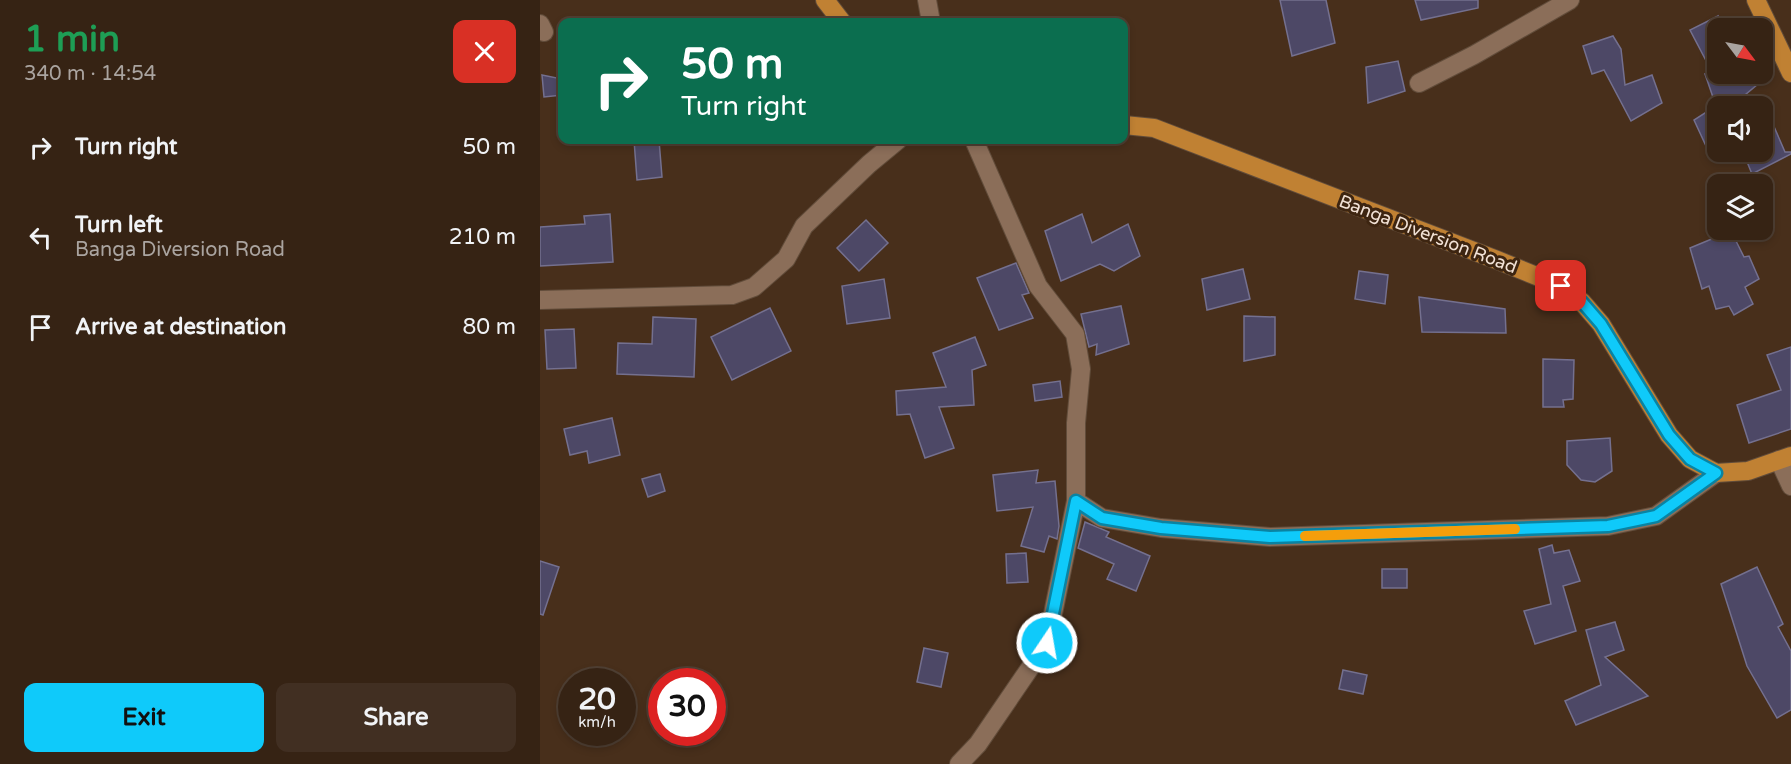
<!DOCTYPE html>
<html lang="en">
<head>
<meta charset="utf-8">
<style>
  :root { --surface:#362314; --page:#412f22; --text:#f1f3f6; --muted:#aaa4a0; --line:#504034; --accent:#0fcafa }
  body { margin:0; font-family:"Varela Round",sans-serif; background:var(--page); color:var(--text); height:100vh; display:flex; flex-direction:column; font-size:22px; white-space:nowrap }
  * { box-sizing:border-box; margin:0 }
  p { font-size:20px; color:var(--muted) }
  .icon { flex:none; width:33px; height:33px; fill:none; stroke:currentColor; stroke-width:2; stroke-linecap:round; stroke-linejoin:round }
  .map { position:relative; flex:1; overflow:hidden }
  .drawer { display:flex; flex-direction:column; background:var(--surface); width:540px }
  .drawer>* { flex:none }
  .hud { position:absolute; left:18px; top:18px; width:570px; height:126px; border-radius:12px; box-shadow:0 3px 9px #0003,0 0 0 2px var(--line); background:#0b6e4f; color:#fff; overflow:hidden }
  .needle { width:39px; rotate:122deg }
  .tools { position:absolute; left:1167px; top:18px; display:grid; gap:12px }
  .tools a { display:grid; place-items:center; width:66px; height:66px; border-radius:12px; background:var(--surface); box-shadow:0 3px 9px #0003,0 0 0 2px var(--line); font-size:30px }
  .speed { position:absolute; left:18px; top:668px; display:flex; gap:12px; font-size:30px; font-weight:700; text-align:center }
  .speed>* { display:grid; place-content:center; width:78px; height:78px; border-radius:50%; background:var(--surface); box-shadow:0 3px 9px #0003,0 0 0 2px var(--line); line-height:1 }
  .speed small { font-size:15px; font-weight:400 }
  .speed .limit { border:9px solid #d22; background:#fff; color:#111 }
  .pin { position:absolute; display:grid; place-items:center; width:51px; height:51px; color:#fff; margin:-26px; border-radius:12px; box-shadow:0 3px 9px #0006 }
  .me { position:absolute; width:66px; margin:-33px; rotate:12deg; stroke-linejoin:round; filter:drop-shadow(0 0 4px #0008) }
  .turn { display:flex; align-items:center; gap:21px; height:126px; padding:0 24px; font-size:27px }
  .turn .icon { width:78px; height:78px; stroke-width:2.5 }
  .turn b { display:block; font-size:42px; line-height:51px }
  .round { display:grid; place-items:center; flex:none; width:63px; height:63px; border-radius:12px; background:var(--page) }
  .summary { display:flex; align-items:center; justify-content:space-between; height:102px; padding:0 24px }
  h1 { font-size:36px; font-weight:800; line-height:45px; color:#1e9e55 }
  .button { display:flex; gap:12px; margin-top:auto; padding:12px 24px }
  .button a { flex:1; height:69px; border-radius:12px; background:var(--accent); color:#111; font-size:24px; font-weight:800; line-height:69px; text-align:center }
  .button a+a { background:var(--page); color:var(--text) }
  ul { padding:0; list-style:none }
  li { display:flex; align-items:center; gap:18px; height:90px; padding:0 24px }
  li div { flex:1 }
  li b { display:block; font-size:22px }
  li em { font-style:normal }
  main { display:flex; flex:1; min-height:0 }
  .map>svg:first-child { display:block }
</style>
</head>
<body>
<main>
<section class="drawer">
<div class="summary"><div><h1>1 min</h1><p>340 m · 14:54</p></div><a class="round" style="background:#d93025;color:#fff"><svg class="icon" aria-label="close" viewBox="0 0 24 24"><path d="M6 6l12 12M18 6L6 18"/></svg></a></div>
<ul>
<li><svg class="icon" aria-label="right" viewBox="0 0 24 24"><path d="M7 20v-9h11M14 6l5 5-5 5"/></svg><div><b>Turn right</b></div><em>50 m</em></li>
<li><svg class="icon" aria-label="left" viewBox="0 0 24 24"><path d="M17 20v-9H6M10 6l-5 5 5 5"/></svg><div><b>Turn left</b><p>Banga Diversion Road</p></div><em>210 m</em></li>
<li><svg class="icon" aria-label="arrive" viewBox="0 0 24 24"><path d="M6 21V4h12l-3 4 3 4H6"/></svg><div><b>Arrive at destination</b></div><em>80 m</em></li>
</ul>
<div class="button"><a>Exit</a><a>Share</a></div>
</section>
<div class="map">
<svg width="1251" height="764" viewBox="0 0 1251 764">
  <rect width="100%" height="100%" fill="#482f1b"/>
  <g fill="#4d4866" stroke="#74708f" stroke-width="1.5">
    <polygon points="740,0 786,0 795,43 752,56"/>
    <polygon points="875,0 938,0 938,8 881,20"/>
    <polygon points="1178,16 1178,74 1213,74 1218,84 1199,100 1202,106 1178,106 1178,139 1166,146 1154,120 1176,106 1165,74 1173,74 1150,30"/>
    <polygon points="1073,36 1081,49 1085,85 1112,75 1122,103 1091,121 1064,70 1052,74 1043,46"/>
    <polygon points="858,61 865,91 828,103 826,67"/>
    <polygon points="2,75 22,79 22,95 4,97"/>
    <polygon points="1222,99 1245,152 1251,152 1251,154 1212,174 1203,152 1222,152"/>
    <polygon points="94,140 119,140 122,177 97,180"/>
    <polygon points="70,214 73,262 0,266 0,227 45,224 44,216"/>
    <polygon points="542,214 552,243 588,224 600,256 574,271 560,264 521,281 505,231"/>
    <polygon points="326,220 348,243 319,271 297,248"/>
    <polygon points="1191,231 1204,257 1209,256 1219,279 1205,287 1213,304 1194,315 1189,306 1176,309 1169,286 1162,289 1150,248"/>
    <polygon points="476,263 489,293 482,295 493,318 459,330 437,278"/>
    <polygon points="703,269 710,299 667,310 662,279"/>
    <polygon points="819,271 848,275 845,304 815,299"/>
    <polygon points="344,279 350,318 307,324 302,286"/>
    <polygon points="879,297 965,309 966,333 882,332"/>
    <polygon points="581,306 589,344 556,355 557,344 549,347 541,314"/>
    <polygon points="230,308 251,351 192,380 171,337"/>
    <polygon points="704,316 735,317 735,355 704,361"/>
    <polygon points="113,317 156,319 154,377 77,374 78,343 112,344"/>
    <polygon points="34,329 36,368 7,369 5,330"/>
    <polygon points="435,337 446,365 432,370 434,405 399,407 414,448 385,458 370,414 357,415 356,391 406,387 393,353"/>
    <polygon points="1251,347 1251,429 1209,443 1197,405 1241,390 1227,355"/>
    <polygon points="1003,359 1034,360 1033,399 1023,400 1024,407 1003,407"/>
    <polygon points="520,381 522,397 495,401 493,385"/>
    <polygon points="72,418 80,455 49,463 47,451 30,455 24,429"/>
    <polygon points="1070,438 1072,471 1055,482 1041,480 1027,465 1027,441"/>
    <polygon points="498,470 496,483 515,481 519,526 517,539 509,536 504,552 481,546 493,507 457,511 453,475"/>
    <polygon points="120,474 125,491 108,497 102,479"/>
    <polygon points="545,522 569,532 566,537 610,556 596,591 567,579 574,564 538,548"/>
    <polygon points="1012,545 1014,553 1029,550 1040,581 1023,586 1036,631 995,644 984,611 1011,604 999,549"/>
    <polygon points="486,553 488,582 467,583 466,554"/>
    <polygon points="0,561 19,567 3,615 0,614"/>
    <polygon points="1217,567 1243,624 1238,627 1251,651 1251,710 1237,718 1207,666 1181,584"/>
    <rect x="842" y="569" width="25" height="19"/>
    <polygon points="1075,622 1084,650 1065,657 1108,696 1036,725 1025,701 1061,685 1046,630"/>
    <polygon points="384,648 408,653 401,687 377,682"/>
    <polygon points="803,670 827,675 823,694 799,689"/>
  </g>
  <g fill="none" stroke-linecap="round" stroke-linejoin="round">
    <defs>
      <g id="minor">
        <polyline points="387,0 391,22"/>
        <polyline points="0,24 4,32"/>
        <polyline points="879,83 934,55 1030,0"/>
        <polyline points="434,140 498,286 535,334 541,369 536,423 536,501"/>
        <polyline points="0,300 192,295 214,287 246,259 264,226 329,164 358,140"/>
        <polyline points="1239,460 1251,486"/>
        <polyline points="419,764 438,744 507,643 536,501 562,518 621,528 730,537 1068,526 1116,516 1176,473"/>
      </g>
      <g id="major">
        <polyline points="285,0 302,22"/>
        <polyline points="1216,0 1251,73"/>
        <polyline points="584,125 614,128 957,260 1021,286 1042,302 1061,324 1129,435 1150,459 1176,473 1208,471 1251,456"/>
      </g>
    </defs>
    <use href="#minor" stroke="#614c3a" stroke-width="20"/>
    <use href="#major" stroke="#614c3a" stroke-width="20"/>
    <use href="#minor" stroke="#8b6e59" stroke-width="18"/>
    <use href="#major" stroke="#c08133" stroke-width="18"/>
  </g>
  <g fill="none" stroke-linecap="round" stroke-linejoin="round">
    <defs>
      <polyline id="route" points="507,643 536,501 562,518 621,528 730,537 1068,526 1116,516 1176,473 1150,459 1129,435 1061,324 1042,302 1021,286"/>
    </defs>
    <use href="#route" stroke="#0a83a2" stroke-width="15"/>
    <use href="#route" stroke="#0fcafa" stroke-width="10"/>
    <polyline stroke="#f59e0b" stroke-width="10" points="765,536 975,529"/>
  </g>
  <g text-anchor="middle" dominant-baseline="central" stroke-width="6" stroke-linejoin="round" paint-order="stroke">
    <g font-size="18" fill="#f2e2d6" stroke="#3d2511">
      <text transform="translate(888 234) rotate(21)">Banga Diversion Road</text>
    </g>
  </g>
</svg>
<div class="tools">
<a><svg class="needle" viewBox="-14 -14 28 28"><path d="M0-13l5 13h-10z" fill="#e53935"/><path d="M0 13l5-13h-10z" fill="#aaa4a0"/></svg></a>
<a><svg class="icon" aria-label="sound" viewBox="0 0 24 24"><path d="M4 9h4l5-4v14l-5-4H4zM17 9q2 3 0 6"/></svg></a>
<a><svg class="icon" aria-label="layers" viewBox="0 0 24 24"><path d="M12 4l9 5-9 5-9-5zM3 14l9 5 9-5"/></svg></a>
</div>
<div class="speed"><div>20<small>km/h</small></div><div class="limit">30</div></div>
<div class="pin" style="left:1021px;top:286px;background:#d93025"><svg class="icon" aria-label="arrive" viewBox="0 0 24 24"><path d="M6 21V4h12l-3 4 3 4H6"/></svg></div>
<svg class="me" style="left:507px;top:643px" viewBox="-20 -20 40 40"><circle r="17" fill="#0fcafa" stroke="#fff" stroke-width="3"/><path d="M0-11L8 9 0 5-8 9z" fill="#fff"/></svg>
<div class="hud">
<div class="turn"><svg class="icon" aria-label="right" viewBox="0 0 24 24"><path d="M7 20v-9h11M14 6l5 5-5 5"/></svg><div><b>50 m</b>Turn right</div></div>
</div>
</div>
</main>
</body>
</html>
